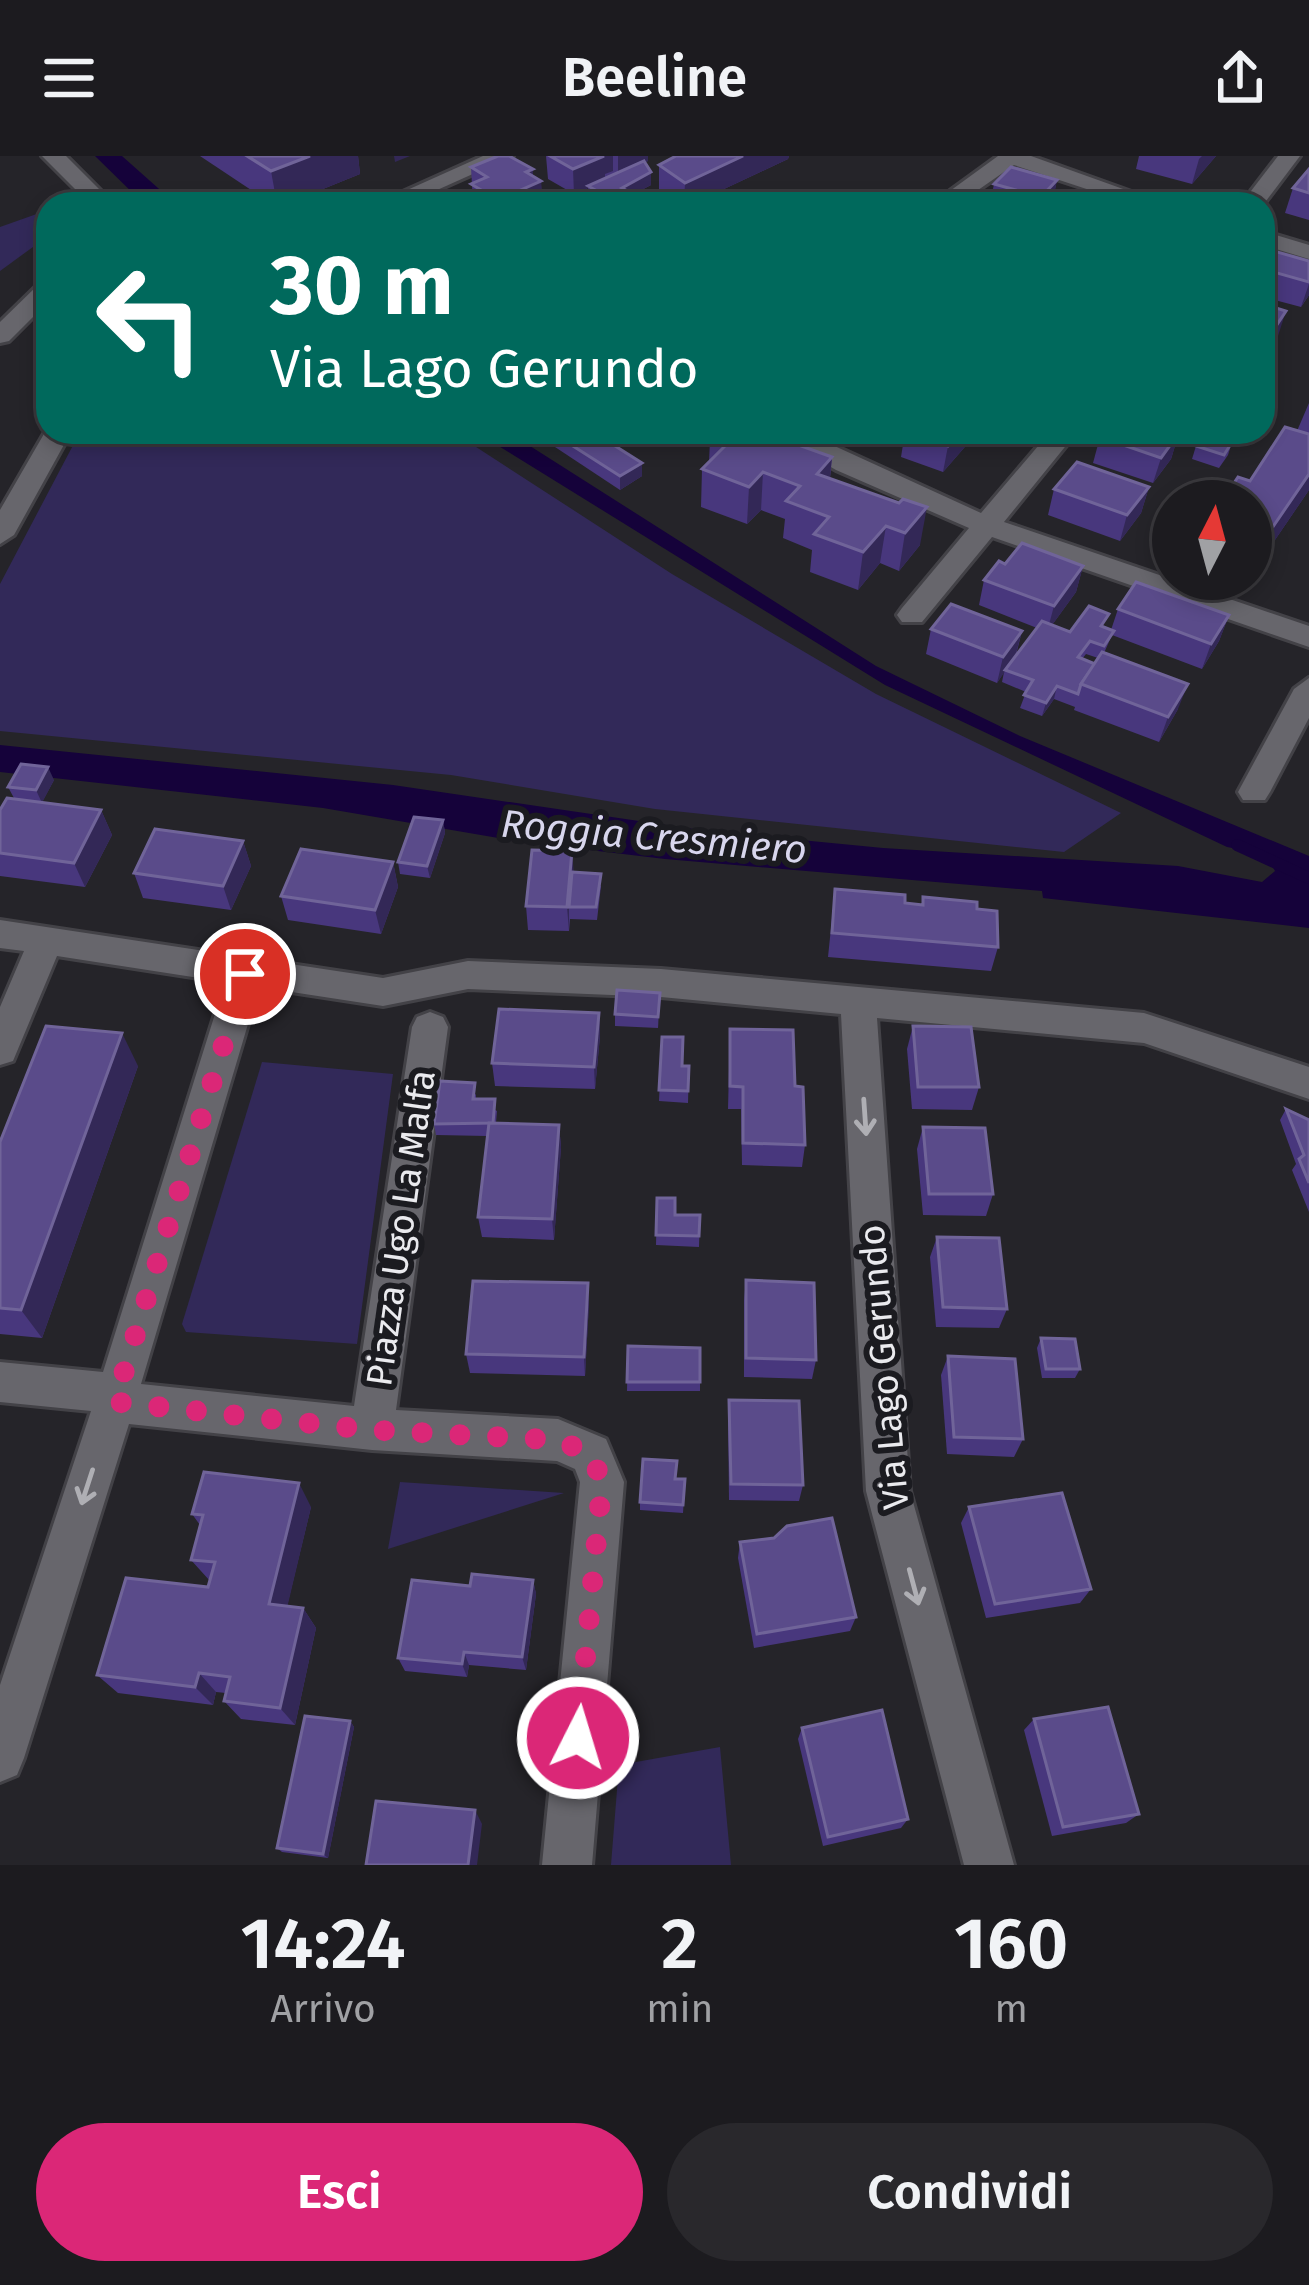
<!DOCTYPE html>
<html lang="it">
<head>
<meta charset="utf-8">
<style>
  :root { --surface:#1c1b1f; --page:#29282c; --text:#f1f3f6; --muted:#a0a1a4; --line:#3a393d; --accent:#db2777 }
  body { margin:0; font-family:"Fira Sans",sans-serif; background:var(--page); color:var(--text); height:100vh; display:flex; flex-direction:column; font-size:45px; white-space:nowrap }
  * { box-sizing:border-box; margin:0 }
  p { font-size:39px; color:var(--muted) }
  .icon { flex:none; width:66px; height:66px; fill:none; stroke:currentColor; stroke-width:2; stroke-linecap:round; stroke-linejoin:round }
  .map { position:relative; height:1709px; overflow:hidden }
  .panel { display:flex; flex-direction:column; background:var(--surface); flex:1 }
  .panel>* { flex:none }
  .guide { position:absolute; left:36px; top:36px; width:1239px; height:252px; border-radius:36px; box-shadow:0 6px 18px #0003,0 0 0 3px var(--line); background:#00695c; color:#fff; overflow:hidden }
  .needle { width:78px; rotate:6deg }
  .controls { position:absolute; left:1152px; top:324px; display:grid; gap:24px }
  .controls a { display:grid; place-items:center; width:120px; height:120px; border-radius:50%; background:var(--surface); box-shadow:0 6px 18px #0003,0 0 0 3px var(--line); font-size:60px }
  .pin { position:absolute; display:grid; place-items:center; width:102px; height:102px; color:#fff; margin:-51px; border:6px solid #fff; border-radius:50%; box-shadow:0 3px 12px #0007 }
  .me { position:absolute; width:132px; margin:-66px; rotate:5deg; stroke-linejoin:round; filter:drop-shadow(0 0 9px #0008) }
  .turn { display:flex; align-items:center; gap:42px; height:252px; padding:0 36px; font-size:54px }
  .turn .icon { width:156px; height:156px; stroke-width:2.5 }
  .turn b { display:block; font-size:84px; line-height:102px }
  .eta { display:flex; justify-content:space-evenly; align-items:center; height:204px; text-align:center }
  .eta b { font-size:72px; font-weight:600; line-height:84px }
  .action { display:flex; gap:24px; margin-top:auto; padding:24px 36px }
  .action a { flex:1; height:138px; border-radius:72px; background:var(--accent); color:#fff; font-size:48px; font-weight:600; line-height:138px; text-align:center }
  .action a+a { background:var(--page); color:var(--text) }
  header { display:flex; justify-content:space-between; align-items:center; height:156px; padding:0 36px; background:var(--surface); font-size:54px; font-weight:600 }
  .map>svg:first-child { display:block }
</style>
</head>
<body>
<header><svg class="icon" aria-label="menu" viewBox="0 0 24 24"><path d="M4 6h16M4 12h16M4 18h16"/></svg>Beeline<svg class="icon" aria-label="share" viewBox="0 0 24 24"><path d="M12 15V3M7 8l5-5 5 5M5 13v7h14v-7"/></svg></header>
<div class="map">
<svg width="1309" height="1709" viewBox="0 0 1309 1709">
  <rect width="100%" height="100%" fill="#252429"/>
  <g fill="#322959">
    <polygon points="48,54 48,80 0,115 0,71"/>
    <polygon points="80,276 453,276 672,418 876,538 1121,657 1064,696 655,653 451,619 0,575 0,428"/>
    <polygon points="262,906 393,918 357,1188 186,1176 182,1168"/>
    <polygon points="400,1326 564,1337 388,1393"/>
    <polygon points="720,1591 731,1709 611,1709 619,1609"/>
  </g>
  <g fill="#15023a">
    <polygon points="95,0 122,0 176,48 144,48"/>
    <polygon points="476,276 508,276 876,510 1020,580 1309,700 1309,772 1043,742 1042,735 665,703 522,686 323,652 0,616 0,589 393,629 707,675 883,692 1178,710 1262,726 1275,715 1265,698 1227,691 885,529"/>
  </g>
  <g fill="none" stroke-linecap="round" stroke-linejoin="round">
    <polyline stroke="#15023a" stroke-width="12" points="1237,689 1309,722"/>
    <defs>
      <g id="minor">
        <polygon points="42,0 66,0 114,48 90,48"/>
        <polygon points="483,0 513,0 406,48 376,48"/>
        <polygon points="998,0 1031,0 1165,48 1132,48 1014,9 958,48 932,48"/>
        <polygon points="1278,0 1300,0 1263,49 1241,48"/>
        <polygon points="1263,75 1309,89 1309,103 1263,89"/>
        <polygon points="48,125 48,146 9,185 0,187 0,166 40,127"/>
        <polygon points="48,271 48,276 71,276 14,379 0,388 0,354"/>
        <polygon points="771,276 804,276 981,357 1050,276 1077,276 1004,366 1309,470 1309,491 992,381 922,466 902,466 897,459 902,452 969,372 836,314"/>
        <polygon points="1309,522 1309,562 1270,636 1265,644 1243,644 1238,636 1294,533"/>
        <polygon points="0,764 383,822 468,805 661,813 1144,857 1309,911 1309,943 1144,887 877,862 910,1335 1014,1709 964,1709 866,1335 841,858 661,841 468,833 383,850 259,831 141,1228 354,1250 412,871 417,861 430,856 443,861 448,871 396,1254 558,1263 606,1283 624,1326 592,1709 542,1709 580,1326 575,1313 557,1305 372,1294 129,1268 24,1602 17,1619 0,1626 0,1529 91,1255 0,1246 0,1206 103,1216 225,826 57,800 13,905 0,909 0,851 24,795 0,792"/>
      </g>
    </defs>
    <use href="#minor" stroke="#434247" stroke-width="6"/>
    <use href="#minor" fill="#67666c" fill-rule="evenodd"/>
  </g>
  <g fill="#48377d" fill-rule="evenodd">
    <polygon points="200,0 358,0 360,18 286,48 272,48"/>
    <polygon points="546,0 648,0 648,5 645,6 651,29 634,38 652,48 598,48 588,42 588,32 574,38 548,23"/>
    <polygon points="676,0 789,0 788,3 692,48 679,48 659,33 659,9"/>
    <polygon points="1139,0 1216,0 1192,28 1136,13"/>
    <polygon points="471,11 533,13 533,21 541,25 542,48 473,48"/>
    <polygon points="1309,13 1309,64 1285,57 1293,32"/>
    <polygon points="1057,24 1052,48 990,48 994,28"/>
    <polygon points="1263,92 1309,105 1309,139 1301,151 1263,141"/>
    <polygon points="1309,247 1309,334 1251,419 1250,325 1297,275"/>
    <polygon points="551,276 642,320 620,334 552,289"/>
    <polygon points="637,276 683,276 658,290"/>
    <polygon points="840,276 868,276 861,284"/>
    <polygon points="905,276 972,276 970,285 943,316 901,301"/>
    <polygon points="1179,277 1171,303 1153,327 1093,307 1100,281"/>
    <polygon points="710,284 832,301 830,323 920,389 899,415 880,407 858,434 810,416 812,394 783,382 785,363 761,354 747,368 701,351 702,313 709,306"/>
    <polygon points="1232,286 1228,299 1219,312 1192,303 1196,290"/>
    <polygon points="1149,331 1141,357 1120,385 1048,359 1054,333"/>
    <path d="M 1005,408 L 1083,410 L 1076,436 L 1052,469 L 1070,476 L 1105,471 L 1111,474 L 1118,453 L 1229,459 L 1219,485 L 1202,513 L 1112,479 L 1104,497 L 1178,553 L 1159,586 L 1074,554 L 1075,551 L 1054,543 L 1042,560 L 1020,552 L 1026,536 L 1002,526 L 1004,516 L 997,527 L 926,498 L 931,473 L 1022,475 L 1016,499 L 1037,472 L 979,449 L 984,424 ZM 1086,498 L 1098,502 L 1095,508 L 1082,503 Z"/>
    <polygon points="1208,423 1248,423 1241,434"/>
    <polygon points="54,624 42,646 101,654 112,679 85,731 0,720 0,654 14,642 8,631"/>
    <polygon points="443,664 445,677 430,722 400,718 398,706"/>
    <polygon points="243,685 251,710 231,754 143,742 134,717"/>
    <polygon points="393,706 398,731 381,778 288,764 281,740"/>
    <polygon points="573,716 601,730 597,764 570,763 569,775 528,774 526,750"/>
    <polygon points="835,733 905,747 922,749 923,741 977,753 998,791 991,815 828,801"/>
    <polygon points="660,837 658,872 615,870 615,858"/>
    <polygon points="599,857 600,880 595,933 495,930 492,907"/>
    <polygon points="913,870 979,931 972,954 912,953 907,893"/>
    <polygon points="730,873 805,989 802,1011 742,1009 741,953 728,953"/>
    <polygon points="662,881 682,910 689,910 688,947 659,945"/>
    <polygon points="138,910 42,1182 0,1178 0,986"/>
    <polygon points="476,938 476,943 497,955 496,967 559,969 561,991 554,1084 482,1081 478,1061 487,980 436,979 434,968"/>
    <polygon points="1286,953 1309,964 1309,1056 1292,1014 1296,1008 1280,964"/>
    <polygon points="923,971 993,1038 986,1060 923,1059 917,993"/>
    <polygon points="657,1042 675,1059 700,1059 699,1091 656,1089"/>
    <polygon points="937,1081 1007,1153 999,1172 936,1171 930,1101"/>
    <polygon points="746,1124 816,1204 812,1223 744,1221 744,1144"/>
    <polygon points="589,1147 585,1220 470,1217 466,1198"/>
    <polygon points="1041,1182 1080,1213 1075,1222 1042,1222 1037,1192"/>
    <polygon points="628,1190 700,1192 700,1235 627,1235"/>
    <polygon points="948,1200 1023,1283 1014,1301 947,1298 941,1219"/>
    <polygon points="729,1244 803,1329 799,1345 729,1344 728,1262"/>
    <polygon points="676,1323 685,1323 683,1357 640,1354 640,1346"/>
    <polygon points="311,1351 287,1450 303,1452 316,1472 295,1569 241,1563 224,1545 226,1537 216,1536 213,1549 118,1537 97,1519 208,1431 210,1425 191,1404 200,1369 192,1358"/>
    <polygon points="969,1351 1091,1433 1080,1447 986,1462 961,1367"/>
    <polygon points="740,1386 856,1461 850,1475 754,1492 738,1402"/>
    <polygon points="533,1424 536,1438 526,1514 469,1509 467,1521 405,1515 398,1502 470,1430"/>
    <polygon points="1034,1563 1139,1658 1126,1667 1052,1680 1024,1574"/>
    <polygon points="350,1565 354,1571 328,1702 282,1696 277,1692"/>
    <polygon points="802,1572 908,1663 901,1672 823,1690 798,1583"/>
  </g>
  <g fill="#332857">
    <polygon points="310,0 358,0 360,18 286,48 277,48 271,15"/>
    <polygon points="394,0 410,0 395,6"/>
    <polygon points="598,0 613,0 613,15 605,18 605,25 574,38 573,13"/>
    <polygon points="618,0 648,0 648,5 618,18"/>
    <polygon points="743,0 789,0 788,3 692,48 684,48 685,27"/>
    <polygon points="1202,0 1216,0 1192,28 1199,3"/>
    <polygon points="533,13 533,29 541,25 542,48 499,48 498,44 526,16"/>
    <polygon points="651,16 651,29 622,44 622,32"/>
    <polygon points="1057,24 1052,48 1039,48 1041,41"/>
    <polygon points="1309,128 1309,139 1301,151"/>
    <polygon points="1286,155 1278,180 1263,202 1263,190"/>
    <polygon points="658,276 683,276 658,290"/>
    <polygon points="960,276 972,276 970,285 943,316 948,290"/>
    <polygon points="1179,277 1171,303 1153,327 1161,302"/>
    <polygon points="832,301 828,339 817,318"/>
    <polygon points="642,307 642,320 620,334 620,320"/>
    <polygon points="763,316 761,354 747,368 749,331"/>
    <polygon points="1309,318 1309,334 1251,419 1251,407 1255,397"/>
    <polygon points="1149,331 1141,357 1120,385 1127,359"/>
    <polygon points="927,351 920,389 899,415 905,377"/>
    <polygon points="886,370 880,407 858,434 863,396"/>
    <polygon points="1083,410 1076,436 1047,476 1054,450"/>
    <polygon points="1229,459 1219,485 1202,513 1211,488"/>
    <polygon points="1022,475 1015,501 997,527 1003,501"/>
    <polygon points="1188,528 1178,553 1159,586 1168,561"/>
    <polygon points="1057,530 1054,543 1042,560 1046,547"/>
    <polygon points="48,611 54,624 42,647 36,634"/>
    <polygon points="101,654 112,679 85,731 74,707"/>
    <polygon points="443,664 445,677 430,722 427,710"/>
    <polygon points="243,685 251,710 231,754 223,730"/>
    <polygon points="572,695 574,719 569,751 569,775 567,751"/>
    <polygon points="393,706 398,731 381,778 375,754"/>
    <polygon points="599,857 600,880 595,933 594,911"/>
    <polygon points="122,877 138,910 42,1182 21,1154"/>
    <polygon points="559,969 561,991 554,1084 552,1063"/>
    <polygon points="588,1127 589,1147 585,1220 584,1201"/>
    <polygon points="299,1327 311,1351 283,1469 269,1448"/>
    <polygon points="533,1424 536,1438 526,1514 522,1501"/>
    <polygon points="303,1452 316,1472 295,1569 280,1552"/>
    <polygon points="464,1496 469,1509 467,1521 462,1508"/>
    <polygon points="199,1517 216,1536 213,1549 195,1531"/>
    <polygon points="350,1565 354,1571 328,1702 323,1698"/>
    <polygon points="475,1654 482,1668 477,1709 468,1709"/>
  </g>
  <g fill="#5a4b8a" stroke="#706499" stroke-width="3">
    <polygon points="247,0 310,0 271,15"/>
    <polygon points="498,0 509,0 533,13 526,16 541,25 498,44 471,28 487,21 471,11"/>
    <polygon points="550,0 604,0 573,13"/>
    <polygon points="676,0 743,0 685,27 659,9"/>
    <polygon points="644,5 651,16 622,32 652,48 621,48 588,30"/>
    <polygon points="1011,11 1057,24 1041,41 994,28"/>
    <polygon points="1309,13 1309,37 1293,32"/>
    <polygon points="389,39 404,48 357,48 367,43 372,46"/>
    <polygon points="580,39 597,48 559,48"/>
    <polygon points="710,41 724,48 699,48"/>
    <polygon points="1113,41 1138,48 1106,48"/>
    <polygon points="1263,92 1309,105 1309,126 1263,113"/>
    <polygon points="1263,148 1286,155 1263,190"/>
    <polygon points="1285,271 1309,278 1309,318 1255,397 1251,396 1251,345 1222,345 1238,321 1250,325"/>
    <polygon points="551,276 593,276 642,307 620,320"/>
    <polygon points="717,276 762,276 832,301 817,318 899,347 903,343 927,351 905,377 886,370 863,396 814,378 829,361 786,345 800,330 763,316 749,331 702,313 726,289 710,284"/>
    <polygon points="907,276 960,276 948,290"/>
    <polygon points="1104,276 1176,276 1179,277 1161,302 1100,281"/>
    <polygon points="1204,278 1232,286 1224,299 1196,290"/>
    <polygon points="1077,306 1149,331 1127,359 1054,333"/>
    <polygon points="1022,387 1083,410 1054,450 984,424 999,405 1005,408"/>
    <polygon points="1136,426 1229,459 1211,488 1118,453"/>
    <polygon points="951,448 1022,475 1003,501 931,473"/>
    <polygon points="1089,450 1109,458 1101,470 1114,475 1104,490 1090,485 1078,501 1095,508 1081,528 1078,538 1057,530 1046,547 1024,539 1033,524 1005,514 1042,465 1070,476"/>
    <polygon points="1102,496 1188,528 1168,561 1081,528"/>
    <polygon points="21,608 48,611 36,634 8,631"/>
    <polygon points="7,642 101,654 74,707 0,697 0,654"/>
    <polygon points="414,661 443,664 427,710 398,706"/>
    <polygon points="155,673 243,685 223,730 134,717"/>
    <polygon points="301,693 393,706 375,754 281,740"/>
    <polygon points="532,694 572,695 567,751 526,750"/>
    <polygon points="572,716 601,718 596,751 569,751"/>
    <polygon points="835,733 905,739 905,747 923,749 923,741 977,746 977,753 997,755 998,791 832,777"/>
    <polygon points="617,834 660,837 658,861 615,858"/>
    <polygon points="499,853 599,857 594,911 492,907"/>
    <polygon points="46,870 122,877 21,1154 0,1152 0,986"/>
    <polygon points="913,870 971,871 979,931 918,931"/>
    <polygon points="730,873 793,874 795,930 803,931 805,989 743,987 743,931 730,930"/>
    <polygon points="662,881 683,881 682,910 689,910 688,935 659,934"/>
    <polygon points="440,925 475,927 473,943 495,943 493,967 434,968"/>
    <polygon points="1286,953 1309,964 1309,1027 1299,1003 1304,999"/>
    <polygon points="489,967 559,969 552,1063 478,1061"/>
    <polygon points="923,971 985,972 993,1038 929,1038"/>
    <polygon points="657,1042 675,1042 675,1059 700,1059 699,1080 656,1079"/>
    <polygon points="937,1081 999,1082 1007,1153 943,1151"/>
    <polygon points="746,1124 814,1127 816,1204 746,1202"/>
    <polygon points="473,1125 588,1127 584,1201 466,1198"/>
    <polygon points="1041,1182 1075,1183 1080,1213 1046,1213"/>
    <polygon points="628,1190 700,1192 700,1226 627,1226"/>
    <polygon points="948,1200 1015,1203 1023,1283 954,1281"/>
    <polygon points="729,1244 799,1245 803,1329 731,1328"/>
    <polygon points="643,1303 677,1305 675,1323 685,1323 683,1349 640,1346"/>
    <polygon points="204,1316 299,1327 269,1448 303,1452 280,1552 224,1545 230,1521 199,1517 195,1531 97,1519 126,1422 208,1431 215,1406 191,1404 203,1359 192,1358"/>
    <polygon points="1062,1337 1091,1433 995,1448 969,1351"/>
    <polygon points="832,1362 856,1461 757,1478 740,1386 774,1382 787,1370"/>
    <polygon points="472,1418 533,1424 522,1501 464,1496 462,1508 398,1502 412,1424 470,1430"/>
    <polygon points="1108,1551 1139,1658 1063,1671 1034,1563"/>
    <polygon points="882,1554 908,1663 828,1681 802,1572"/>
    <polygon points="305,1560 350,1565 323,1698 277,1692"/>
    <polygon points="376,1645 475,1654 468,1709 366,1709"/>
  </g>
  <defs><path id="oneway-shaft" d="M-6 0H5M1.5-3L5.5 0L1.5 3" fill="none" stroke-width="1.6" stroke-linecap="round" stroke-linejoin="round" transform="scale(3)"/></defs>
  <g stroke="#afafb4">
    <use href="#oneway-shaft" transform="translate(865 961) rotate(86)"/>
    <use href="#oneway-shaft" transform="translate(87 1331) rotate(108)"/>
    <use href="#oneway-shaft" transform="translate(914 1431) rotate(75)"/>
  </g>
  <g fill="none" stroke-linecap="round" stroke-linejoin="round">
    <polyline stroke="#db2777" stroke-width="21" stroke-dasharray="0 37.8" points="245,818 115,1246 372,1274 558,1284 591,1298 602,1326 578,1582"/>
  </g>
  <g text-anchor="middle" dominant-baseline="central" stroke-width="12" stroke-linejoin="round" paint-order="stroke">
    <g font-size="36" fill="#eaeaee" stroke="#1b1b20">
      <text transform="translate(401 1072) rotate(-82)">Piazza Ugo La Malfa</text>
      <text transform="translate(884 1211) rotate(-95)">Via Lago Gerundo</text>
    </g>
    <g font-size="39" font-style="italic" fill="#d8d6ed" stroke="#1b1b20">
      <text transform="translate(654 681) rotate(5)">Roggia Cresmiero</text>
    </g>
  </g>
</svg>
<div class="controls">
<a><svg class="needle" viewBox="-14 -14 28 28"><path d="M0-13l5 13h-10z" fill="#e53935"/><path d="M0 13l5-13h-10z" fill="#a0a1a4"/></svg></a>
</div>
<div class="pin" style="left:245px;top:818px;background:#d93025"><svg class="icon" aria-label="arrive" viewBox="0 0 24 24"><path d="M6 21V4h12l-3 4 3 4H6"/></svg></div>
<svg class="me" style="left:578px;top:1582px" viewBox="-20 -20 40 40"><circle r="17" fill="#db2777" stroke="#fff" stroke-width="3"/><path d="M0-11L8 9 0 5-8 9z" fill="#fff"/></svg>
<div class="guide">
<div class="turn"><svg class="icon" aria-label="left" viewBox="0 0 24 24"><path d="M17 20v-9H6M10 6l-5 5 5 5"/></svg><div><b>30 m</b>Via Lago Gerundo</div></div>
</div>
</div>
<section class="panel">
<div class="eta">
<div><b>14:24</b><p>Arrivo</p></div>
<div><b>2</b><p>min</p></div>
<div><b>160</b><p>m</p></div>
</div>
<div class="action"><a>Esci</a><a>Condividi</a></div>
</section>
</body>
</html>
